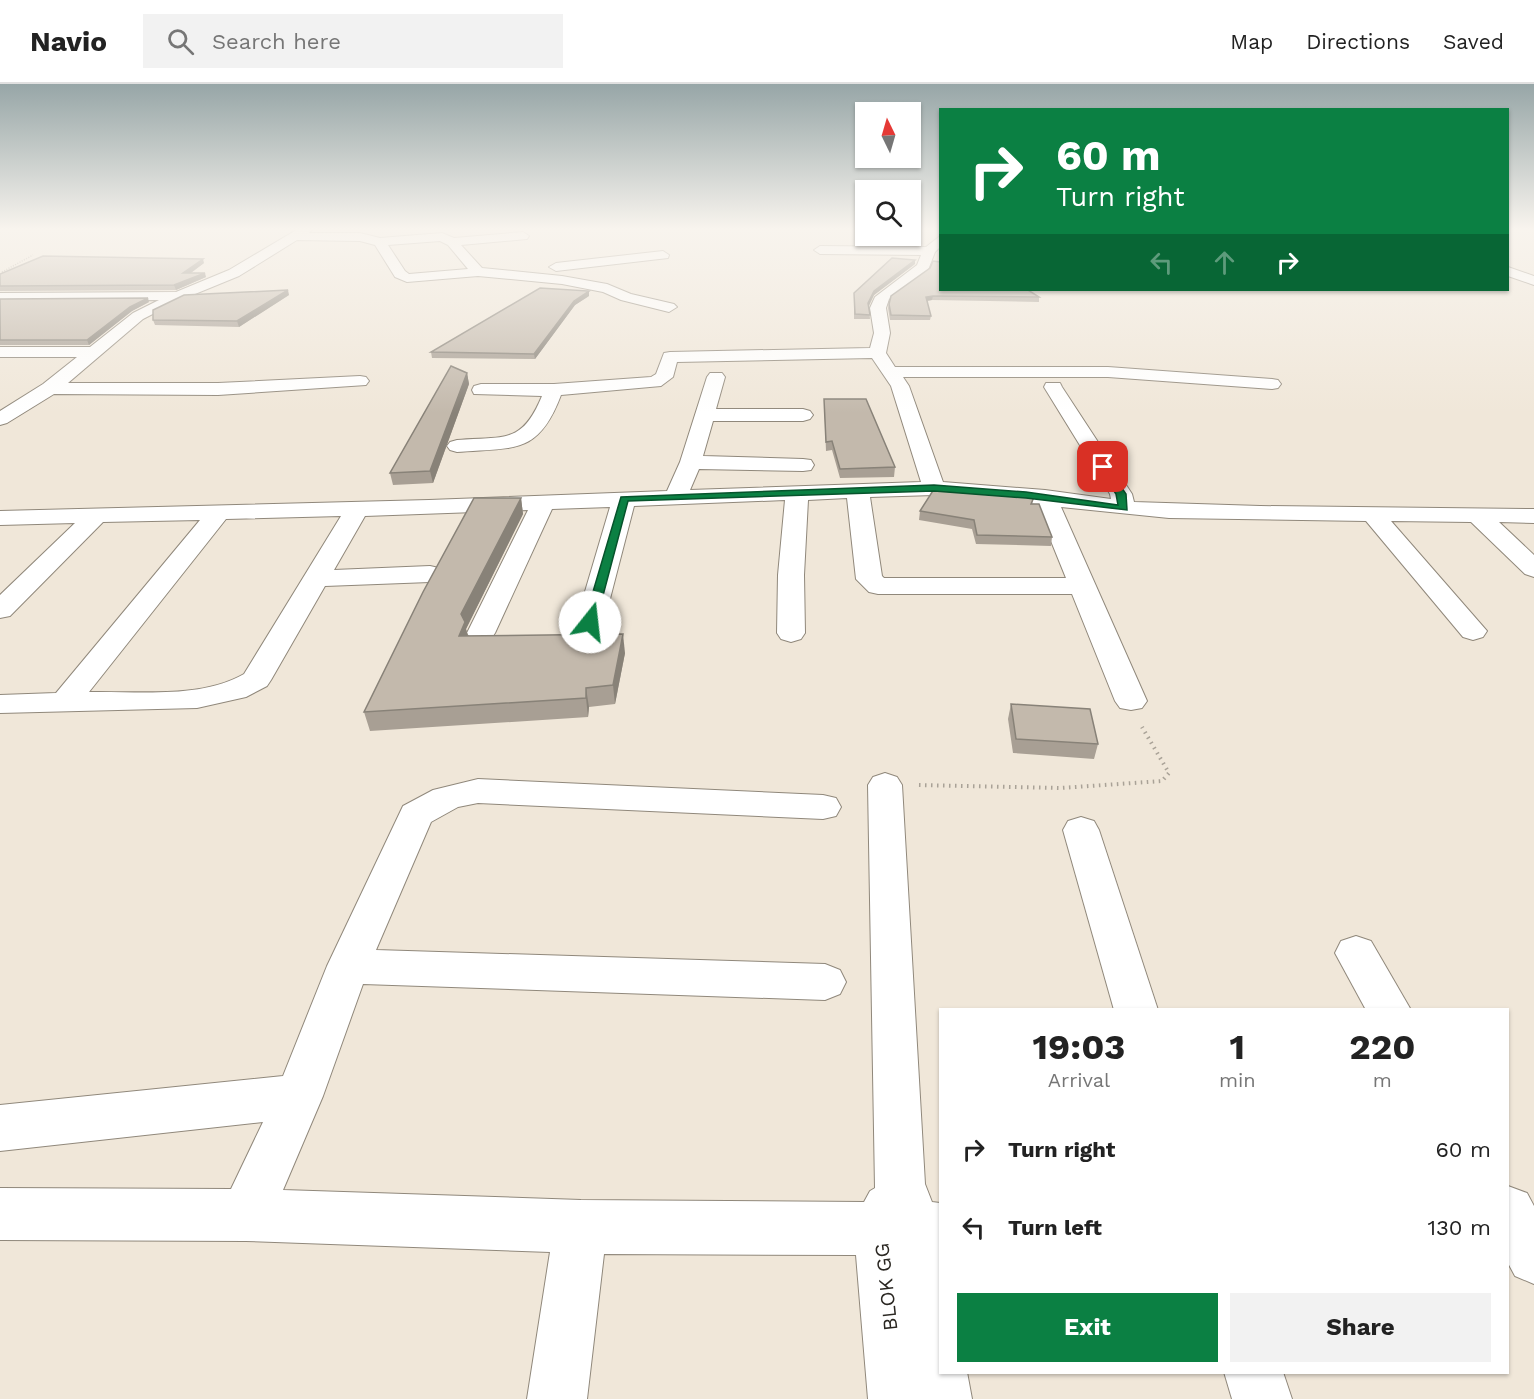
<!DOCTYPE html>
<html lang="en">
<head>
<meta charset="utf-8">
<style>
  :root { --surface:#fff; --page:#f2f2f2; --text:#222; --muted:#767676; --line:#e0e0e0; --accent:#0b8043 }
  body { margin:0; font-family:"Work Sans",sans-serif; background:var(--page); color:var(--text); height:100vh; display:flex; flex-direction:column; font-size:22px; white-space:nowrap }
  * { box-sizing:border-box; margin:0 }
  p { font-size:20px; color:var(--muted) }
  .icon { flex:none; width:33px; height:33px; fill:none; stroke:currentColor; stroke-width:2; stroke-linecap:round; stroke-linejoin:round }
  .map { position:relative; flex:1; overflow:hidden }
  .drawer { position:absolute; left:939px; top:924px; width:570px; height:366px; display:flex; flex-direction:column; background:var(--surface); border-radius:0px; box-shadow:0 2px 4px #0004 }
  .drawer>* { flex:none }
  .top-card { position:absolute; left:939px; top:24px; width:570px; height:183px; border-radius:0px; box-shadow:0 2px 4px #0004; background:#0b8043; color:#fff; overflow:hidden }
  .needle { width:39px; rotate:355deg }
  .buttons { position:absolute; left:855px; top:18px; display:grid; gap:12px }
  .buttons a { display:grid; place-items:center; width:66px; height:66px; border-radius:0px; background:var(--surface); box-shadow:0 2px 4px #0004; font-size:30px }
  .pin { position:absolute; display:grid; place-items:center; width:51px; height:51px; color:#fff; margin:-26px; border-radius:12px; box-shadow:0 3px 9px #0006 }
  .me { position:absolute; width:66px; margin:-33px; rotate:16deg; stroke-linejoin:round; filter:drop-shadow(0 0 4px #0008) }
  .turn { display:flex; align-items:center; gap:21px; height:126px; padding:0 18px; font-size:27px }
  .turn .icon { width:78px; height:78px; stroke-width:2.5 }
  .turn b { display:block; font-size:42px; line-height:51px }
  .lanes { display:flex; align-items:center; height:57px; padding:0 18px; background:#0003; justify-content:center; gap:30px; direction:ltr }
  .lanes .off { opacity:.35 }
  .eta { display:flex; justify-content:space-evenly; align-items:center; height:102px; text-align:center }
  .eta b { font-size:36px; font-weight:700; line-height:42px }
  .cta { display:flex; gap:12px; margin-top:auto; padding:12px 18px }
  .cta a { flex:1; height:69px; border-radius:0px; background:var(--accent); color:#fff; font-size:24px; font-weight:700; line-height:69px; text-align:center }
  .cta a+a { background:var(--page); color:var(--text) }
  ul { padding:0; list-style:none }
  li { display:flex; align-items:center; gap:18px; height:78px; padding:0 18px }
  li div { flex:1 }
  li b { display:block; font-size:22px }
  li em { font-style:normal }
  header { display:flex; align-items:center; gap:36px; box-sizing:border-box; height:84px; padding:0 30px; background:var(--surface); border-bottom:2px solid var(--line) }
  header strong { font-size:28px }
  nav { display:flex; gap:33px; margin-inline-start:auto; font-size:21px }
  .search { width:420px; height:54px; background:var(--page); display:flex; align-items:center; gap:15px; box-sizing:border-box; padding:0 21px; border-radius:0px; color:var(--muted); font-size:22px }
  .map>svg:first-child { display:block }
</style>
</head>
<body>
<header>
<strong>Navio</strong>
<div class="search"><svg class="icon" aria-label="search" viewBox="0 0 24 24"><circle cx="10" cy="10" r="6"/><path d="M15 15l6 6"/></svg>Search here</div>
<nav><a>Map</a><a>Directions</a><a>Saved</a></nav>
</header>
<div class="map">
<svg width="1534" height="1315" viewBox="0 0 1534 1315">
  <rect width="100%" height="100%" fill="#f0e7d9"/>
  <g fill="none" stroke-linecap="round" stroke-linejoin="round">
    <defs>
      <g id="minor">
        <path d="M 298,145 L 312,145 L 309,149 L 360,149 L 380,154 L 442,149 L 454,154 L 523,148 L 529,152 L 527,155 L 461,161 L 482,184 L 562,192 L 607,200 L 631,210 L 674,220 L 677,223 L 669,228 L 621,216 L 603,208 L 562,200 L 478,192 L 407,198 L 395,193 L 375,161 L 360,157 L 297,156 L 239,192 L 178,217 L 143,235 L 68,299 L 218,299 L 360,292 L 366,293 L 369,297 L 366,301 L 218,311 L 54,310 L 7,339 L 0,341 L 0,327 L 43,300 L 77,273 L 0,273 L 0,263 L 90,263 L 133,229 L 159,216 L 0,217 L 0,209 L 176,208 L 229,186 ZM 440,157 L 448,161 L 468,185 L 409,190 L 405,187 L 388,161 Z"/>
        <path d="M 940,152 L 940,163 L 935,168 L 928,186 L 889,215 L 886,224 L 890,249 L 886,269 L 895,283 L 1108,283 L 1272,295 L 1278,296 L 1281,300 L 1278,304 L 1272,305 L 1108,293 L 903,293 L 909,302 L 943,398 L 1045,406 L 1111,415 L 1110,410 L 1044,303 L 1046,299 L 1060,299 L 1062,303 L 1132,410 L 1134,418 L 1260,422 L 1534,425 L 1534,439 L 1499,438 L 1534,471 L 1534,493 L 1525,490 L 1471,438 L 1391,437 L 1487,547 L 1483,553 L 1473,556 L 1463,553 L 1366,437 L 1169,434 L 1061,423 L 1147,617 L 1142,624 L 1131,626 L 1120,624 L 1115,617 L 1072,510 L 878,510 L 869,508 L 856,495 L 847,414 L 808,416 L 804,491 L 805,549 L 801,555 L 791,558 L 781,555 L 777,549 L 778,491 L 785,416 L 634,422 L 604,538 L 600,544 L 590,546 L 580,544 L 576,538 L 610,423 L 552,425 L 495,549 L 491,555 L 481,558 L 471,555 L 467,549 L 528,426 L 365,432 L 334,486 L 430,482 L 439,484 L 443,490 L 439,496 L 430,498 L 325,502 L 271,596 L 267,602 L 246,613 L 197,624 L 0,629 L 0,611 L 56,609 L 200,436 L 103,438 L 10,532 L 0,534 L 0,511 L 75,439 L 0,441 L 0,427 L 429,416 L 667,407 L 680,378 L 707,293 L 710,289 L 722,289 L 725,293 L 716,325 L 803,325 L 810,327 L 813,331 L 810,335 L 803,337 L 713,337 L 703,372 L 803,375 L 811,376 L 814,381 L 811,386 L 803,387 L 699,385 L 690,406 L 921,398 L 891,302 L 872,274 L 677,278 L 673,293 L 661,302 L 561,311 C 538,372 514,363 457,368 L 450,366 L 447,362 L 450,358 L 457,356 C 504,352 522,361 542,312 L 474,310 L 472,306 L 474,302 L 481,300 L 554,300 L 651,293 L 656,290 L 664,269 L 670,268 L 870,264 L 874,249 L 870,224 L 875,213 L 917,181 L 921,171 L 820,170 L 814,166 L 820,162 L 926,163 ZM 934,411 L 1036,420 L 1066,494 L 884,494 L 882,492 L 870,413 ZM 341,432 L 244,590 C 201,615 138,607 89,608 L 226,435 Z"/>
        <polygon points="663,167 669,171 668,174 556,187 549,183 556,179"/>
        <polygon points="1508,183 1534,192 1534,201 1508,192"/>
        <polygon points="885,689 897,693 902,701 925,1100 932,1118 940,1119 940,1288 967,1288 972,1315 868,1315 856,1171 604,1170 587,1315 527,1315 550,1168 246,1157 0,1156 0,1104 231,1105 263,1038 0,1067 0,1021 283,992 327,882 403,722 433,706 478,695 823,711 836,714 841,723 836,732 823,735 478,719 458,723 431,738 376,866 825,880 840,886 846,898 840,910 825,916 363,900 323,1012 283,1106 581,1116 864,1118 870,1107 875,1104 868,701 873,693"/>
        <polygon points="1081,733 1094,737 1099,746 1158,926 1114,926 1063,746 1068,737"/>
        <polygon points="1356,852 1371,857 1411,926 1366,926 1335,869 1341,857"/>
        <polygon points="1508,1102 1527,1109 1534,1122 1534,1200 1515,1192 1508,1179"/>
        <polygon points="1224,1288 1283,1288 1292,1315 1232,1315"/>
      </g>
    </defs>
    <use href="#minor" stroke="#90887b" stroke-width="2"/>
    <polyline stroke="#a9a297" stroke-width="1.5" stroke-dasharray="1 1.5" stroke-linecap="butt" points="2,188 33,171"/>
    <polyline stroke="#a9a297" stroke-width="4" stroke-dasharray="1.5 4.5" stroke-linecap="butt" points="919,701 1061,704 1162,697 1169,689 1142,643"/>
    <use href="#minor" fill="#fff" fill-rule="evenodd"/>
  </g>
  <g fill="#a89f94">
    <polygon points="204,179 191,189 206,193 176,206 0,207 0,190"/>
    <polygon points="915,180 874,211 869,222 870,235 854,235 854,214"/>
    <polygon points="930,184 1039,213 1039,218 932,216 927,217 931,232 930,236 890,236 888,224 889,220"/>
    <polygon points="289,211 239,243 155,241 153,236"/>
    <polygon points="589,212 575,221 535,275 432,274 431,268"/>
    <polygon points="0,215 149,218 132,227 89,261 0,261"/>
    <polygon points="467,289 469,300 433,399 393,401 390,389"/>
    <polygon points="824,315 895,383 894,393 840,394 832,366 826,367"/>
    <polygon points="1034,413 1032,420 1052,453 1051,462 976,460 972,445 919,436 920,427"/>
    <polygon points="521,414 523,430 466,545 468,552 625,569 615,620 589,623 588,633 370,647 364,628"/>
    <polygon points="1011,620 1098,660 1094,675 1013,669 1008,635"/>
  </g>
  <g fill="#888278">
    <polygon points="203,175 204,179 185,193 183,189"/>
    <polygon points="915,176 915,180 874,211 868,223 868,219 874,207"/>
    <polygon points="205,189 206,193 176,206 174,201"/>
    <polygon points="288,206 289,211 239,243 237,237"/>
    <polygon points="589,207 589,212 575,221 535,275 534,270 574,217"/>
    <polygon points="933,212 932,216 925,217 926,213"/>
    <polygon points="148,214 149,218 132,227 89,261 87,256 130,223"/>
    <polygon points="467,289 469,300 433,399 430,387"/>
    <polygon points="521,414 523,430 466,545 469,556 459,552 461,530"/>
    <polygon points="623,550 625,569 615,620 613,601"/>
    <polygon points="586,604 589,623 588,633 586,614"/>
  </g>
  <g fill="#c3b9ac" stroke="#888278" stroke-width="1.5">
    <polygon points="43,172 203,175 183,189 205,189 174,201 0,202 0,190"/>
    <polygon points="892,174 915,176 874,207 868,219 870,231 855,230 854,209"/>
    <polygon points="933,177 940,178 940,206 1028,206 1039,213 933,212 926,213 931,232 891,231 889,220 891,212 930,184"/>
    <polygon points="540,204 589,207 574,217 534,270 431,268"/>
    <polygon points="288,206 237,237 153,236 153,226 184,211"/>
    <polygon points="148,214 130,223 87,256 0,256 0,215"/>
    <polygon points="451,282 467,289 430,387 390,389"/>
    <polygon points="824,315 866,315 895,383 840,385 832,357 826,358"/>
    <polygon points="934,405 1034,413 1031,420 1039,420 1052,453 977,451 974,436 920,427"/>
    <polygon points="474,414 521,414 461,530 465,538 459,552 623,550 613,601 586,604 586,614 364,628 423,508"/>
    <polygon points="1011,620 1090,625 1098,660 1016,655"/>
  </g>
  <linearGradient id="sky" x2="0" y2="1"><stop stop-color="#97a6a7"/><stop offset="0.44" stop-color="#f8f4ee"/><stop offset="1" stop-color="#f8f4ee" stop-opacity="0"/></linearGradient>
  <rect width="1534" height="329" fill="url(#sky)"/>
  <polygon fill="#0b8043" stroke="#07532c" stroke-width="1.5" points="1103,380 1106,381 1126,410 1127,426 1026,414 934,407 628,417 596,538 590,541 584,538 621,413 934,401 1026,408 1118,421 1116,410 1098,383"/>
  <g text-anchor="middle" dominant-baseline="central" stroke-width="4.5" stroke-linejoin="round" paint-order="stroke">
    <g font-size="20" fill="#2a2722" stroke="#fff">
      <text transform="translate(886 1203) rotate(-96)">BLOK GG</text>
    </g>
  </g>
</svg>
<div class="buttons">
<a><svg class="needle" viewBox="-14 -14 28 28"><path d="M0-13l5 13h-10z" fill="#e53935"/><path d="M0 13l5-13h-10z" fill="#767676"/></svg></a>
<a><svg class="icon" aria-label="search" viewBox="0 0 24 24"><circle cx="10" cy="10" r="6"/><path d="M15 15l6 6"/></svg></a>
</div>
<div class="pin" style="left:1103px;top:383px;background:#d93025"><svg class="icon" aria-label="arrive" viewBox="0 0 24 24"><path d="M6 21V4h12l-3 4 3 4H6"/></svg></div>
<svg class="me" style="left:590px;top:538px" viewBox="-20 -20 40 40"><circle r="19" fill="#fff"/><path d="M0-13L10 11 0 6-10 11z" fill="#0b8043"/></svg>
<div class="top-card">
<div class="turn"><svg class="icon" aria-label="right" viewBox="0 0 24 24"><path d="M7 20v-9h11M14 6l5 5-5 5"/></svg><div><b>60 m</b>Turn right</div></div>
<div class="lanes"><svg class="icon off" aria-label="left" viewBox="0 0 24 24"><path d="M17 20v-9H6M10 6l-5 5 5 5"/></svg><svg class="icon off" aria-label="ahead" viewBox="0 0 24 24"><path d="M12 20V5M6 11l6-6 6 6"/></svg><svg class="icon" aria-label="right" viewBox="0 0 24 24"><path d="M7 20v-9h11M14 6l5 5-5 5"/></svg></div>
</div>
<section class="drawer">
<div class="eta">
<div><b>19:03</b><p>Arrival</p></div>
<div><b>1</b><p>min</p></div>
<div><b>220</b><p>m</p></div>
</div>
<ul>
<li><svg class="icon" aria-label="right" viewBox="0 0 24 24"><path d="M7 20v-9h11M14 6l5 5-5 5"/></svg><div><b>Turn right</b></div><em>60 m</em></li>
<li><svg class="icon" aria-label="left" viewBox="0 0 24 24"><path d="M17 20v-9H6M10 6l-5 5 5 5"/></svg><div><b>Turn left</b></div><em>130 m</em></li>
</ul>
<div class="cta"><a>Exit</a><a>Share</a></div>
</section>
</div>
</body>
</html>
